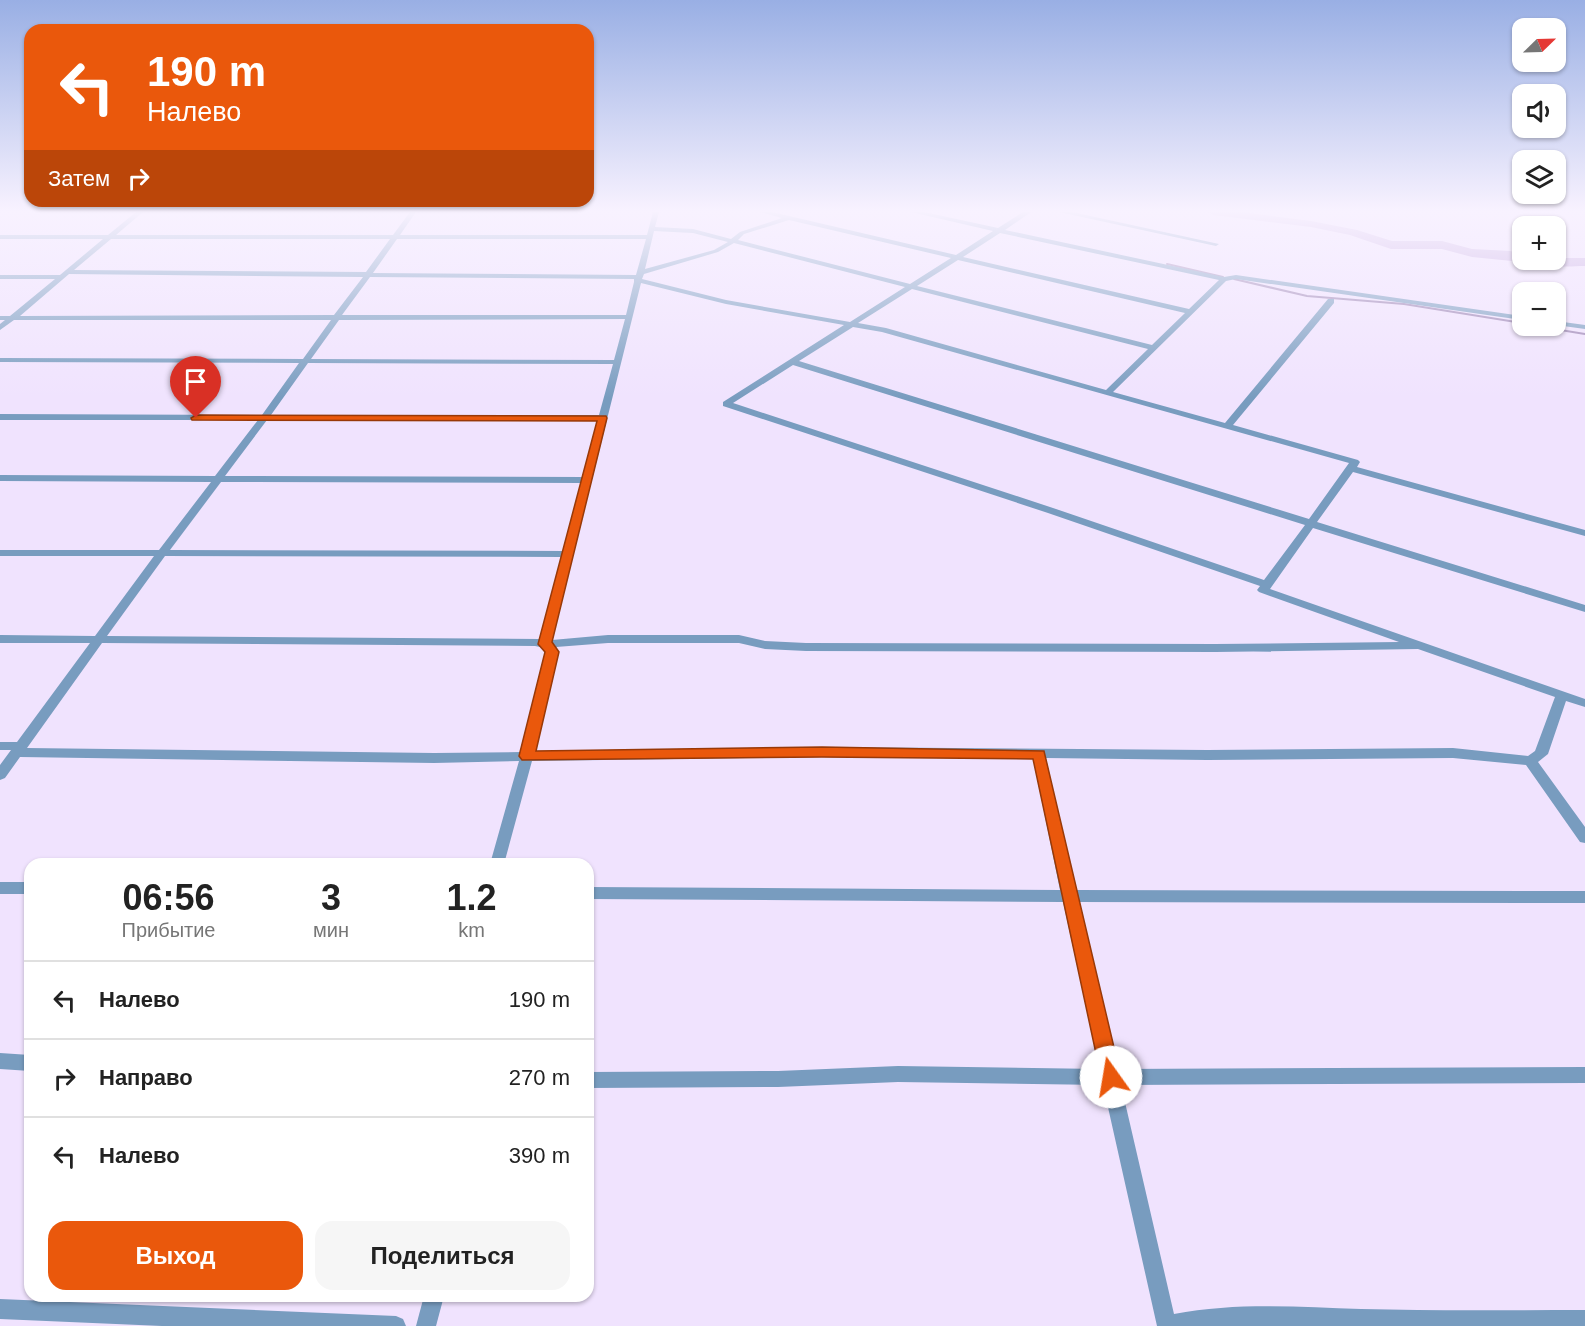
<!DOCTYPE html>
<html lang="ru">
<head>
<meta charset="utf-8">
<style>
  :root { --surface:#fff; --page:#f6f6f6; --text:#222; --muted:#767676; --line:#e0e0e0; --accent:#ea580c }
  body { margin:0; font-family:Arial,sans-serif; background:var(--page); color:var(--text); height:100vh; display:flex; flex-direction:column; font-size:22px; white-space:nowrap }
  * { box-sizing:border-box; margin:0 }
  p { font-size:20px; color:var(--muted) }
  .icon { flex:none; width:33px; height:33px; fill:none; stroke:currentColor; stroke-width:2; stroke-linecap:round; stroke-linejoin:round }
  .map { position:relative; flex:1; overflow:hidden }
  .panel { position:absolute; left:24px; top:858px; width:570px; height:444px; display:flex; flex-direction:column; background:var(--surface); border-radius:18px; box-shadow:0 2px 4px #0004 }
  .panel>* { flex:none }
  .guide { position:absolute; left:24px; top:24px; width:570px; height:183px; border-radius:18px; box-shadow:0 2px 4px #0004; background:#ea580c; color:#fff; overflow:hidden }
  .needle { width:39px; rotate:67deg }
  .controls { position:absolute; left:1512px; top:18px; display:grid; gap:12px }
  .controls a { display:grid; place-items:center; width:54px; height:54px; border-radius:12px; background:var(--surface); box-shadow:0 2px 4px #0004; font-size:30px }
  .pin { position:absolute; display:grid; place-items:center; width:51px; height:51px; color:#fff; margin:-62px -26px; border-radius:50% 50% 50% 0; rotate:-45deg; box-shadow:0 0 6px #0007 }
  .pin .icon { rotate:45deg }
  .me { position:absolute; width:66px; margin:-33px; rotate:347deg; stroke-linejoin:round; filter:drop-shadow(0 0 4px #0008) }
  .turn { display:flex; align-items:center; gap:21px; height:126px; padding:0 24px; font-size:27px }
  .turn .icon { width:78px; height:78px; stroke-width:2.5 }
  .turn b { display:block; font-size:42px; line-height:51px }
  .then { display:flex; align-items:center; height:57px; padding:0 24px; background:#0003; gap:12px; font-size:22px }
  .eta { display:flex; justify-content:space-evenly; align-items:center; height:102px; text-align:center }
  .eta b { font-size:36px; font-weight:800; line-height:42px }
  .primary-button { display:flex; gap:12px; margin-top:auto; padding:12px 24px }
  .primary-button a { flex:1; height:69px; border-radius:18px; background:var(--accent); color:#fff; font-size:24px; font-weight:800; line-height:69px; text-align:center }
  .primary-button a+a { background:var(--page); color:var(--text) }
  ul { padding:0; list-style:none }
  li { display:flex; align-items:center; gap:18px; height:78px; padding:0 24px; border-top:2px solid var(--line) }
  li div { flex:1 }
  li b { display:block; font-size:22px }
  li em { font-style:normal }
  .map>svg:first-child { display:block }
</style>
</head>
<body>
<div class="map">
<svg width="1585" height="1326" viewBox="0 0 1585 1326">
  <rect width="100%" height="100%" fill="#f0e3fe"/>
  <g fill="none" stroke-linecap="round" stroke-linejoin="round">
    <g stroke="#9a83b2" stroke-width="2">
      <polyline points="1167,264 1223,277"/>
      <polyline points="1234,279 1307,296 1404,304 1522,323"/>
      <polyline points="1536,326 1585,334"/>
    </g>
    <g fill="#c2a7de" fill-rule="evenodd">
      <polygon points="1208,212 1242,212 1311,221 1357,230 1392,241 1442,241 1472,249 1510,251 1522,254 1522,260 1527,260 1522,262 1472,257 1442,249 1391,249 1350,235 1311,227 1213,215"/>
      <path d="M 1556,258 L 1585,258 L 1585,266 C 1571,266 1550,269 1539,260 Z"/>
    </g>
    <g fill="#789cbf" fill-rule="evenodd">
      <path d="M 136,212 L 143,212 L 116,235 L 393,235 L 410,212 L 416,212 L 400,235 L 647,235 L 653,212 L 659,212 L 655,227 L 693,229 L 731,239 L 740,232 L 782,218 L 760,212 L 772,212 L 956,255 L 993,231 L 911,212 L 924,212 L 998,228 L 1023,212 L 1031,212 L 1005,230 L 1224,277 L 1236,275 L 1522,316 L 1522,320 L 1236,279 L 1226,281 L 1113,392 L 1225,423 L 1328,299 L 1334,299 L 1334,303 L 1233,425 L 1358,460 L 1360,462 L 1357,467 L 1585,530 L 1585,536 L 1353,472 L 1317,522 L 1585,605 L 1585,612 L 1313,528 L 1270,589 L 1585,699 L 1585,707 L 1566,701 L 1548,754 L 1538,762 L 1585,827 L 1585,843 L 1580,842 L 1526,765 L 1453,758 L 1207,760 L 1046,758 L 1075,890 L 1585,891 L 1585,903 L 1078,902 L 1117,1069 L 1585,1067 L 1585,1083 L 1121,1085 L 1174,1314 C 1236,1302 1299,1307 1361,1309 C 1436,1311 1510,1310 1585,1310 L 1585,1326 L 1157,1326 L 1103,1085 L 898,1082 L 778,1087 L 588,1088 L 588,1072 L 778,1071 L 898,1066 L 1100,1069 L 1063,902 L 588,899 L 588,887 L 1060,890 L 1033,758 L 822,757 L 532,761 L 504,864 L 490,864 L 519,761 L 434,763 L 20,757 L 5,778 L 0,780 L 0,765 L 11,750 L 0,750 L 0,742 L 17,742 L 90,643 L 0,643 L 0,635 L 95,636 L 154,556 L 0,556 L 0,550 L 159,550 L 211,482 L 0,481 L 0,475 L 215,476 L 258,420 L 0,420 L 0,414 L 262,415 L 299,363 L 0,362 L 0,358 L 303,359 L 331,320 L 14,320 L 0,330 L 0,324 L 5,320 L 0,320 L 0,316 L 10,316 L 55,279 L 0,279 L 0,275 L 60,275 L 103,239 L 0,239 L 0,235 L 108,235 ZM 789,220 L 951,258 L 910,284 L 738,240 L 744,234 ZM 654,231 L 693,233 L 728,242 L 714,250 L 645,269 ZM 1000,233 L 1219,280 L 1189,309 L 963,257 ZM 111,239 L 390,239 L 366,272 L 74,270 ZM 397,239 L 646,239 L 636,275 L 373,273 ZM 734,243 L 905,287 L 850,322 L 726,300 L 642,279 L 644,274 L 718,252 ZM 958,260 L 1185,313 L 1152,345 L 917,286 ZM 69,274 L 363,277 L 334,315 L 20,316 ZM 370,277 L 634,279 L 634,282 L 626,315 L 342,315 ZM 641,283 L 726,304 L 844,325 L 723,402 L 723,406 L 1048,513 L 1260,586 L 1257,590 L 1259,592 L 1399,642 L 1215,644 L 806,643 L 765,641 L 739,635 L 608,635 L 552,640 ZM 912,289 L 1148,349 L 1106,390 L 886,328 L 858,323 ZM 625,319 L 614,360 L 311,359 L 339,320 ZM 853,327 L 882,332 L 1349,463 L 1309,519 L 799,361 ZM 308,363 L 613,364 L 599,415 L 271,415 ZM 793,365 L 1305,525 L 1264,580 L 1056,509 L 733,403 ZM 267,420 L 598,421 L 583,477 L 225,476 ZM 221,482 L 582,483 L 564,551 L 170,550 ZM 165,556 L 562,557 L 540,639 L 107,636 ZM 102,643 L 535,646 L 545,648 L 546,653 L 521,752 L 434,753 L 27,748 ZM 608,643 L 739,643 L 765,649 L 806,651 L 1215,652 L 1418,649 L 1555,697 L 1535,751 L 1528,756 L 1453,748 L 1207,750 L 822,747 L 535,752 L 558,653 L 556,647 Z"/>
      <polygon points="1059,212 1072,212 1219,244 1216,246"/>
      <polygon points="1556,321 1585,325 1585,329 1556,325"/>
      <rect x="0" y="882" width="30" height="12"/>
      <polygon points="0,1053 30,1055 30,1071 0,1069"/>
      <polygon points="424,1296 444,1296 436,1326 416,1326"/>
      <polygon points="0,1299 396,1316 403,1319 406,1326 162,1326 0,1319"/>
    </g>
  </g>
  <linearGradient id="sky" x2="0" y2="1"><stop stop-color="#99afe4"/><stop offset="0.53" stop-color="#f8f2ff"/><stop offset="1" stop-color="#f8f2ff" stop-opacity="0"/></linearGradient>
  <rect width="1585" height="398" fill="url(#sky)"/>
  <polygon fill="#ea580c" stroke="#983908" stroke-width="1.5" points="196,415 606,416 607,418 552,642 559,652 536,751 822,747 1044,751 1121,1077 1118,1083 1111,1086 1104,1083 1101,1077 1033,759 822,757 522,760 519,756 545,652 538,644 597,421 192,420 191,418"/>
</svg>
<div class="controls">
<a><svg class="needle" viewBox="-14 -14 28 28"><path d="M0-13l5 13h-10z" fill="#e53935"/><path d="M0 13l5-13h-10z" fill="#767676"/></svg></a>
<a><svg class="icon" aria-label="sound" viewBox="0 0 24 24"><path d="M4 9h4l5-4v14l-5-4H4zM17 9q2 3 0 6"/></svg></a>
<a><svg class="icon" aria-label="layers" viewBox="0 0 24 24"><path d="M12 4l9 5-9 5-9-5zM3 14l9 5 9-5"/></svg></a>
<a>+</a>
<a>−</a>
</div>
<div class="pin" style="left:196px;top:418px;background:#d93025"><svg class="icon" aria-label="arrive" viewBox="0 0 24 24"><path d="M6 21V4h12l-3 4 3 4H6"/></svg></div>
<svg class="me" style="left:1111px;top:1077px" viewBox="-20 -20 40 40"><circle r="19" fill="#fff"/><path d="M0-13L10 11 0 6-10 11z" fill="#ea580c"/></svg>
<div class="guide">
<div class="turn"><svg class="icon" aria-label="left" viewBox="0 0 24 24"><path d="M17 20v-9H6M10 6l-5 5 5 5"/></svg><div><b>190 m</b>Налево</div></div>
<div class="then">Затем<svg class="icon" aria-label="right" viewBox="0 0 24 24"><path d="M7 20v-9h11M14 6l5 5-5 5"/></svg></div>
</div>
<section class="panel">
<div class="eta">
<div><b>06:56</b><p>Прибытие</p></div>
<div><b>3</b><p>мин</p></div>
<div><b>1.2</b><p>km</p></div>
</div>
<ul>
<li><svg class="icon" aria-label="left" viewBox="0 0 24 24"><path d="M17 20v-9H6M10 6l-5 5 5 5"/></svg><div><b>Налево</b></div><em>190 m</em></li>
<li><svg class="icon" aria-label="right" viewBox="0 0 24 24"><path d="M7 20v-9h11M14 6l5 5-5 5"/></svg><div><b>Направо</b></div><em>270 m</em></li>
<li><svg class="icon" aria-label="left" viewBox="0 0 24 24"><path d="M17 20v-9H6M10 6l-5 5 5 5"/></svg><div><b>Налево</b></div><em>390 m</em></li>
</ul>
<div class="primary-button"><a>Выход</a><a>Поделиться</a></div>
</section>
</div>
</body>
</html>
